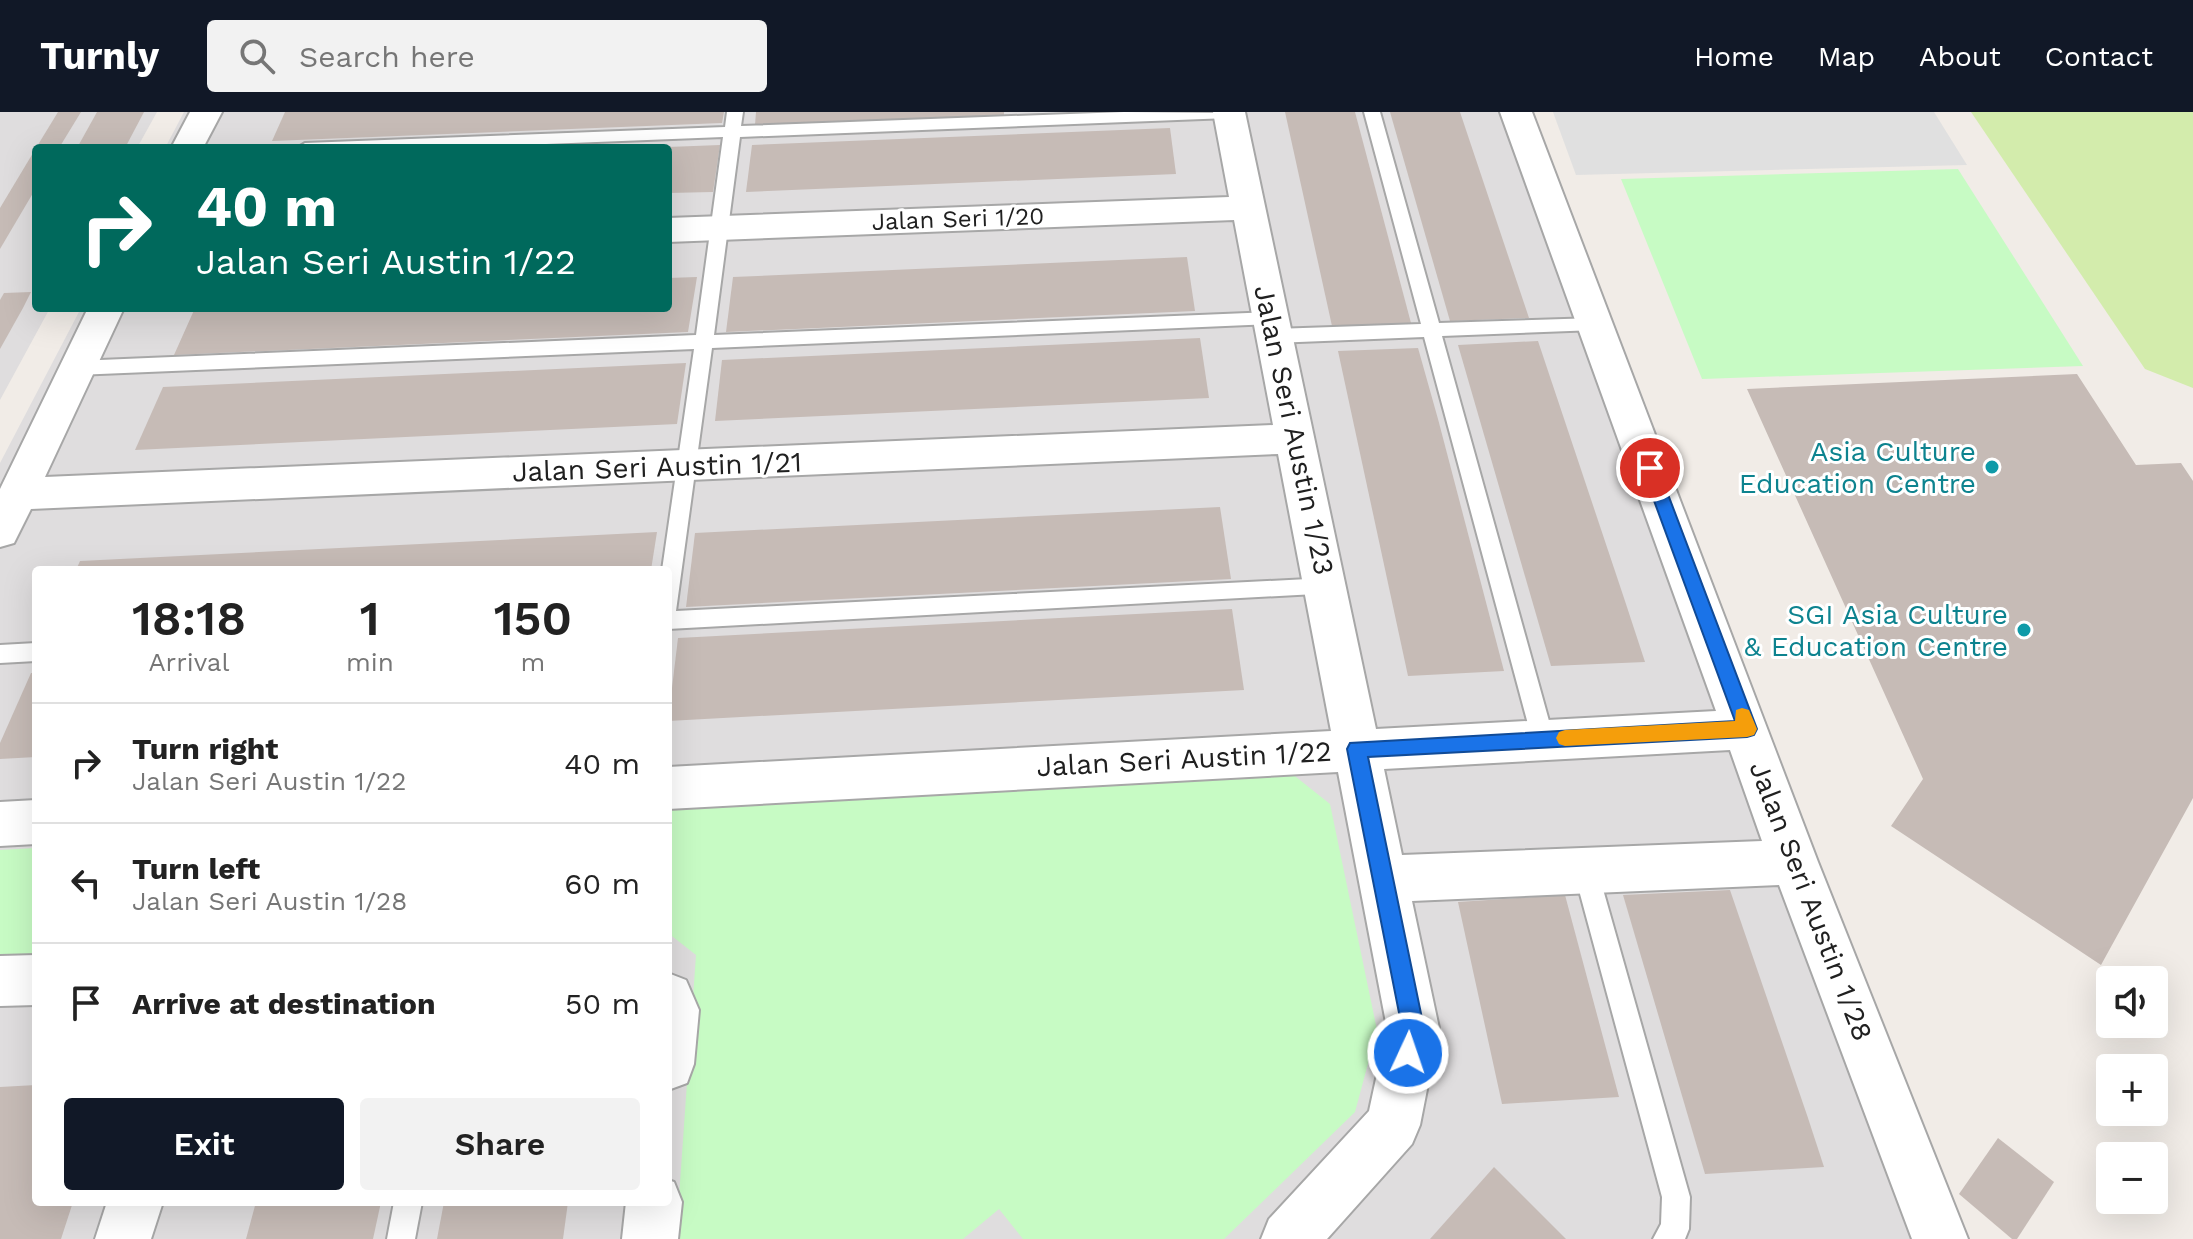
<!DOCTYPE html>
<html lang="en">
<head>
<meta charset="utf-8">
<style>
  :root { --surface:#fff; --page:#f2f2f2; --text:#222; --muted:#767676; --line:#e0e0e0; --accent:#111827 }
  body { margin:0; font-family:"Work Sans",sans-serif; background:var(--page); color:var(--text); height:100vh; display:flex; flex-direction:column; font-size:30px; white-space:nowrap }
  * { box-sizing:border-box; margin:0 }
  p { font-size:26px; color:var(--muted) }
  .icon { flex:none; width:44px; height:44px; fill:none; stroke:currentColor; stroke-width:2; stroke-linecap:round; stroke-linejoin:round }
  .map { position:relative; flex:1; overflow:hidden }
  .panel { position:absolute; left:32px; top:454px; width:640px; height:640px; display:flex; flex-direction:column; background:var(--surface); border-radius:8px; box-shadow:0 8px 32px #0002 }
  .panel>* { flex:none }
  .hud { position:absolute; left:32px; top:32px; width:640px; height:168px; border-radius:8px; box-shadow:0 8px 32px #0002; background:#00695c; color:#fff; overflow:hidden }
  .buttons { position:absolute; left:2096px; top:854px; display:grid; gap:16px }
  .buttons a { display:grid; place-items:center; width:72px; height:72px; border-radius:8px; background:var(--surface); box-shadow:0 8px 32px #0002; font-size:40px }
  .pin { position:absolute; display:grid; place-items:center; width:68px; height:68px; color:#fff; margin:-34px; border:4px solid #fff; border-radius:50%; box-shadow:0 2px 8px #0007 }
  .me { position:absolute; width:88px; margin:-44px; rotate:3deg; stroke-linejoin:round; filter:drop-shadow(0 0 6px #0008) }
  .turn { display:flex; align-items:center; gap:28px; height:168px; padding:0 32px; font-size:36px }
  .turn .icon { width:104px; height:104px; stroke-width:2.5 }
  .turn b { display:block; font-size:56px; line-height:68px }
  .eta { display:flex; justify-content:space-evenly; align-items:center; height:136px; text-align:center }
  .eta b { font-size:48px; font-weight:600; line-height:56px }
  .primary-button { display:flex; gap:16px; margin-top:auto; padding:16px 32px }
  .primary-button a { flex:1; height:92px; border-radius:8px; background:var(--accent); color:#fff; font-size:32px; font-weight:600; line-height:92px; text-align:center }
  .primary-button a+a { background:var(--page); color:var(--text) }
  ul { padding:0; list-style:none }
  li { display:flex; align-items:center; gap:24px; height:120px; padding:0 32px; border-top:2px solid var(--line) }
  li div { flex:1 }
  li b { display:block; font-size:30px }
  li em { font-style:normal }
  header { display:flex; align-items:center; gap:48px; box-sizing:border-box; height:112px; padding:0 40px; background:var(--accent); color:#fff }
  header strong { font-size:38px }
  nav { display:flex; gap:44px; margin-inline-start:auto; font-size:28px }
  .search { width:560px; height:72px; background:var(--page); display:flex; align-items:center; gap:20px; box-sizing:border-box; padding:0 28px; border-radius:8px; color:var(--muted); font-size:30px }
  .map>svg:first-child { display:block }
</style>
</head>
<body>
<header>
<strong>Turnly</strong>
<div class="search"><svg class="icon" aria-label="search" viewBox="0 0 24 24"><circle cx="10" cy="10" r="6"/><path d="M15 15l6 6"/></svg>Search here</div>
<nav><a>Home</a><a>Map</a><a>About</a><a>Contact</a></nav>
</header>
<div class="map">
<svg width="2193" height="1127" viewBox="0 0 2193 1127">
  <rect width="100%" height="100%" fill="#f1ece7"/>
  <g fill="#dfddde" fill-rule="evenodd">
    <polygon points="0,0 157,0 137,36 36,36 36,196 50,196 0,288"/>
    <path d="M 184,0 L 1523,0 L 1956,1127 L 0,1127 L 0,351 L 81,196 L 668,196 L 668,36 L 165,36 ZM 36,458 L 668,458 L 668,1090 L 36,1090 Z"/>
  </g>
  <polygon fill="#d3ecac" points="1971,0 2193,0 2193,276 2145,257"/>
  <g fill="#c7fbc4">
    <polygon points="1958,57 2083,254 1702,267 1621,67"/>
    <polygon points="1291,661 1330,692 1377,918 1355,1000 1224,1127 1023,1127 999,1097 963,1127 676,1127 696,843 668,821 668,698"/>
    <polygon points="36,736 36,842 0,844 0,738"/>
  </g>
  <polygon fill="#e0e0e0" points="1553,0 1934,0 1967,53 1576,63"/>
  <g fill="#c6bbb6">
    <polygon points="58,0 81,0 59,36 36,36"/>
    <polygon points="97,0 144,0 125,36 77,36"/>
    <polygon points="285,0 724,0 722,11 272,29"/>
    <polygon points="756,0 1004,0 1004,3 755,13"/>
    <polygon points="1285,0 1355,0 1411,211 1332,214"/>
    <polygon points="1390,0 1460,0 1529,206 1450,209"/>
    <polygon points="1170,16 1176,62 746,80 752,33"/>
    <polygon points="720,33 713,80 668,81 668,35"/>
    <polygon points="36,36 36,76 0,137 0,96"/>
    <polygon points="1187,145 1195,199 726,220 733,165"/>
    <polygon points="697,165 688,220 174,243 195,196 668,196 668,166"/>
    <polygon points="31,180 23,196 0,237 0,188 4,181"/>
    <polygon points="1200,226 1209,286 715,309 722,248"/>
    <polygon points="1538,229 1625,489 1645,550 1551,554 1458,233"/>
    <polygon points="1418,236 1438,307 1504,559 1408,564 1338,239"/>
    <polygon points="686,251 677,312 135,338 163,275"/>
    <polygon points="2077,262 2136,353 2181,351 2193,369 2193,686 2101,853 1891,714 1923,667 1747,277"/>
    <polygon points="1220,395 1231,467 686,495 695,421"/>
    <polygon points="657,420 651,458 76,458 80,449"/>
    <polygon points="1232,497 1244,578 668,609 678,526"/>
    <polygon points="31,561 36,561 36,645 0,647 0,631"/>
    <polygon points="1730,778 1808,1006 1824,1055 1705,1062 1623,783"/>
    <polygon points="1565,783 1619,985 1502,992 1458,790"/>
    <polygon points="36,973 36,1090 73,1090 61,1127 0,1127 0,975"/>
    <polygon points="1998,1026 2054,1070 2017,1127 2012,1127 1959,1082"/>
    <polygon points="1494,1055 1566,1127 1430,1127"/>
    <polygon points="256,1090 381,1090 373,1127 246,1127"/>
    <polygon points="444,1090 568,1090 563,1127 437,1127"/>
  </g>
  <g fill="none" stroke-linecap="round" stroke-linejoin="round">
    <defs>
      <g id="service">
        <polygon points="727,0 743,0 741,14 1124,0 1237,1 1229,6 740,25 714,223 1272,200 1281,206 1272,212 712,236 676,499 1327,466 1334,469 1338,475 1334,481 668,517 668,458 662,458 694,237 76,263 67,256 76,249 696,223 723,25 441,36 297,36 305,31 725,15"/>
        <polygon points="1364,0 1380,0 1439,211 1596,206 1605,212 1596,218 1442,224 1554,627 1551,634 1543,637 1535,634 1532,627 1424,225 1274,231 1265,224 1274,217 1421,212"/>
        <polygon points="36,531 36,549 0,551 0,533"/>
        <polygon points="1585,745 1594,748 1597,756 1690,1085 1689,1117 1685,1127 1653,1127 1661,1112 1662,1085 1573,756 1576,748"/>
        <polygon points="394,1090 422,1090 415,1127 387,1127"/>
      </g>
      <g id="minor">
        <polygon points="190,0 222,0 203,36 171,36"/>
        <path d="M 1213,0 L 1245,0 L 1376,617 L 1716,599 L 1500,0 L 1532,0 L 1818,750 L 1968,1127 L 1912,1127 L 1779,773 L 1412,789 L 1439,916 L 1420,1013 L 1412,1032 L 1327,1127 L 1261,1127 L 1269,1107 L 1369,999 L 1387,916 L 1338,660 L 668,697 L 668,655 L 1331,619 L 1278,342 L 31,397 L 14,431 L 0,435 L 0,377 L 88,196 L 124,196 L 45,365 L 1273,313 L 1234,108 L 668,130 L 668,106 L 1229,85 ZM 1730,638 L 1762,729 L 1402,743 L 1384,657 Z"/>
        <polygon points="36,688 36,732 0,734 0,690"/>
        <polygon points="36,843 36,893 0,894 0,844"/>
        <polygon points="668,861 686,868 699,898 694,952 687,971 668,978"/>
        <polygon points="668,1068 674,1070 682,1090 678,1127 622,1127 626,1090 668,1090"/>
        <polygon points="107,1090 163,1090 151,1127 95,1127"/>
      </g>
    </defs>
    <use href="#service" stroke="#a7a7a7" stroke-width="4"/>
    <use href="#minor" stroke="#a7a7a7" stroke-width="4"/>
    <use href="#service" fill="#fff" fill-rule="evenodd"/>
    <use href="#minor" fill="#fff" fill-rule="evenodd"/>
  </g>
  <polygon fill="#1a73e8" stroke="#114b97" stroke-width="2" points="1650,350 1658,356 1757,617 1754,623 1747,625 1368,645 1424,916 1416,948 1408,951 1401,948 1397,941 1402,916 1347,637 1350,631 1735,609 1642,356"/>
  <polygon fill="#f59e0b" points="1742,596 1749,598 1757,617 1754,623 1747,625 1565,634 1559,632 1556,626 1559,620 1565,618 1735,609 1736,598"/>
  <g fill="#0f9aa8" stroke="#fff" stroke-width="3">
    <circle cx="1992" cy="355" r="8"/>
    <circle cx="2024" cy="518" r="8"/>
  </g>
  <g text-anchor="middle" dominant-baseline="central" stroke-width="6" stroke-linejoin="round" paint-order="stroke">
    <g font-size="24" fill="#202020" stroke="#fff">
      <text transform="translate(958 107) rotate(-2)">Jalan Seri 1/20</text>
    </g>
    <g font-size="28" fill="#202020" stroke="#fff">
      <text transform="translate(1294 318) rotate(78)">Jalan Seri Austin 1/23</text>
      <text transform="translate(657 355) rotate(-2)">Jalan Seri Austin 1/21</text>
      <text transform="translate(1184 647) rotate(-3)">Jalan Seri Austin 1/22</text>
      <text transform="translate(1811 789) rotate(69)">Jalan Seri Austin 1/28</text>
    </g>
    <g font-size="28" fill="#0d838f" stroke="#fff" text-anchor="end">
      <text x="1976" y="339">Asia Culture<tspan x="1976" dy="32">Education Centre</tspan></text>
      <text x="2008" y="502">SGI Asia Culture<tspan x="2008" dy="32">&amp; Education Centre</tspan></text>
    </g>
  </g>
</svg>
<div class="buttons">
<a><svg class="icon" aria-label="sound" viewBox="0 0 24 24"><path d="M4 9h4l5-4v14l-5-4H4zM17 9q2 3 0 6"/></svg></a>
<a>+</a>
<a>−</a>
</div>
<div class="pin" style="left:1650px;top:356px;background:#d93025"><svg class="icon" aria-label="arrive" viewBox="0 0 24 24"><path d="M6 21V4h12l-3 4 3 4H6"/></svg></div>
<svg class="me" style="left:1408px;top:941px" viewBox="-20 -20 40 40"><circle r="17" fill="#1a73e8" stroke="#fff" stroke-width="3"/><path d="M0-11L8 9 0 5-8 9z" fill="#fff"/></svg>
<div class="hud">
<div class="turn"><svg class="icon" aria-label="right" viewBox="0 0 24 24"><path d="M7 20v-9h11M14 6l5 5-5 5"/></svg><div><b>40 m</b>Jalan Seri Austin 1/22</div></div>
</div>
<section class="panel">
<div class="eta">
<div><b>18:18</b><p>Arrival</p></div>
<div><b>1</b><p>min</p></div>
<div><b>150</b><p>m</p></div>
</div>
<ul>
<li><svg class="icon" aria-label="right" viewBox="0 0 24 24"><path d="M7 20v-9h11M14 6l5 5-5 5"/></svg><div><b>Turn right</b><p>Jalan Seri Austin 1/22</p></div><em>40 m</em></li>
<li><svg class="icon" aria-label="left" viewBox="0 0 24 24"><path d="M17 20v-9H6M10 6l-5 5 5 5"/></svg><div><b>Turn left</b><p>Jalan Seri Austin 1/28</p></div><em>60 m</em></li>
<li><svg class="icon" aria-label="arrive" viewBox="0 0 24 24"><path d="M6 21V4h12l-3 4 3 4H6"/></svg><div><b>Arrive at destination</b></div><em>50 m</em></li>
</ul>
<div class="primary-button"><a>Exit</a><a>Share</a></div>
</section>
</div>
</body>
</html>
